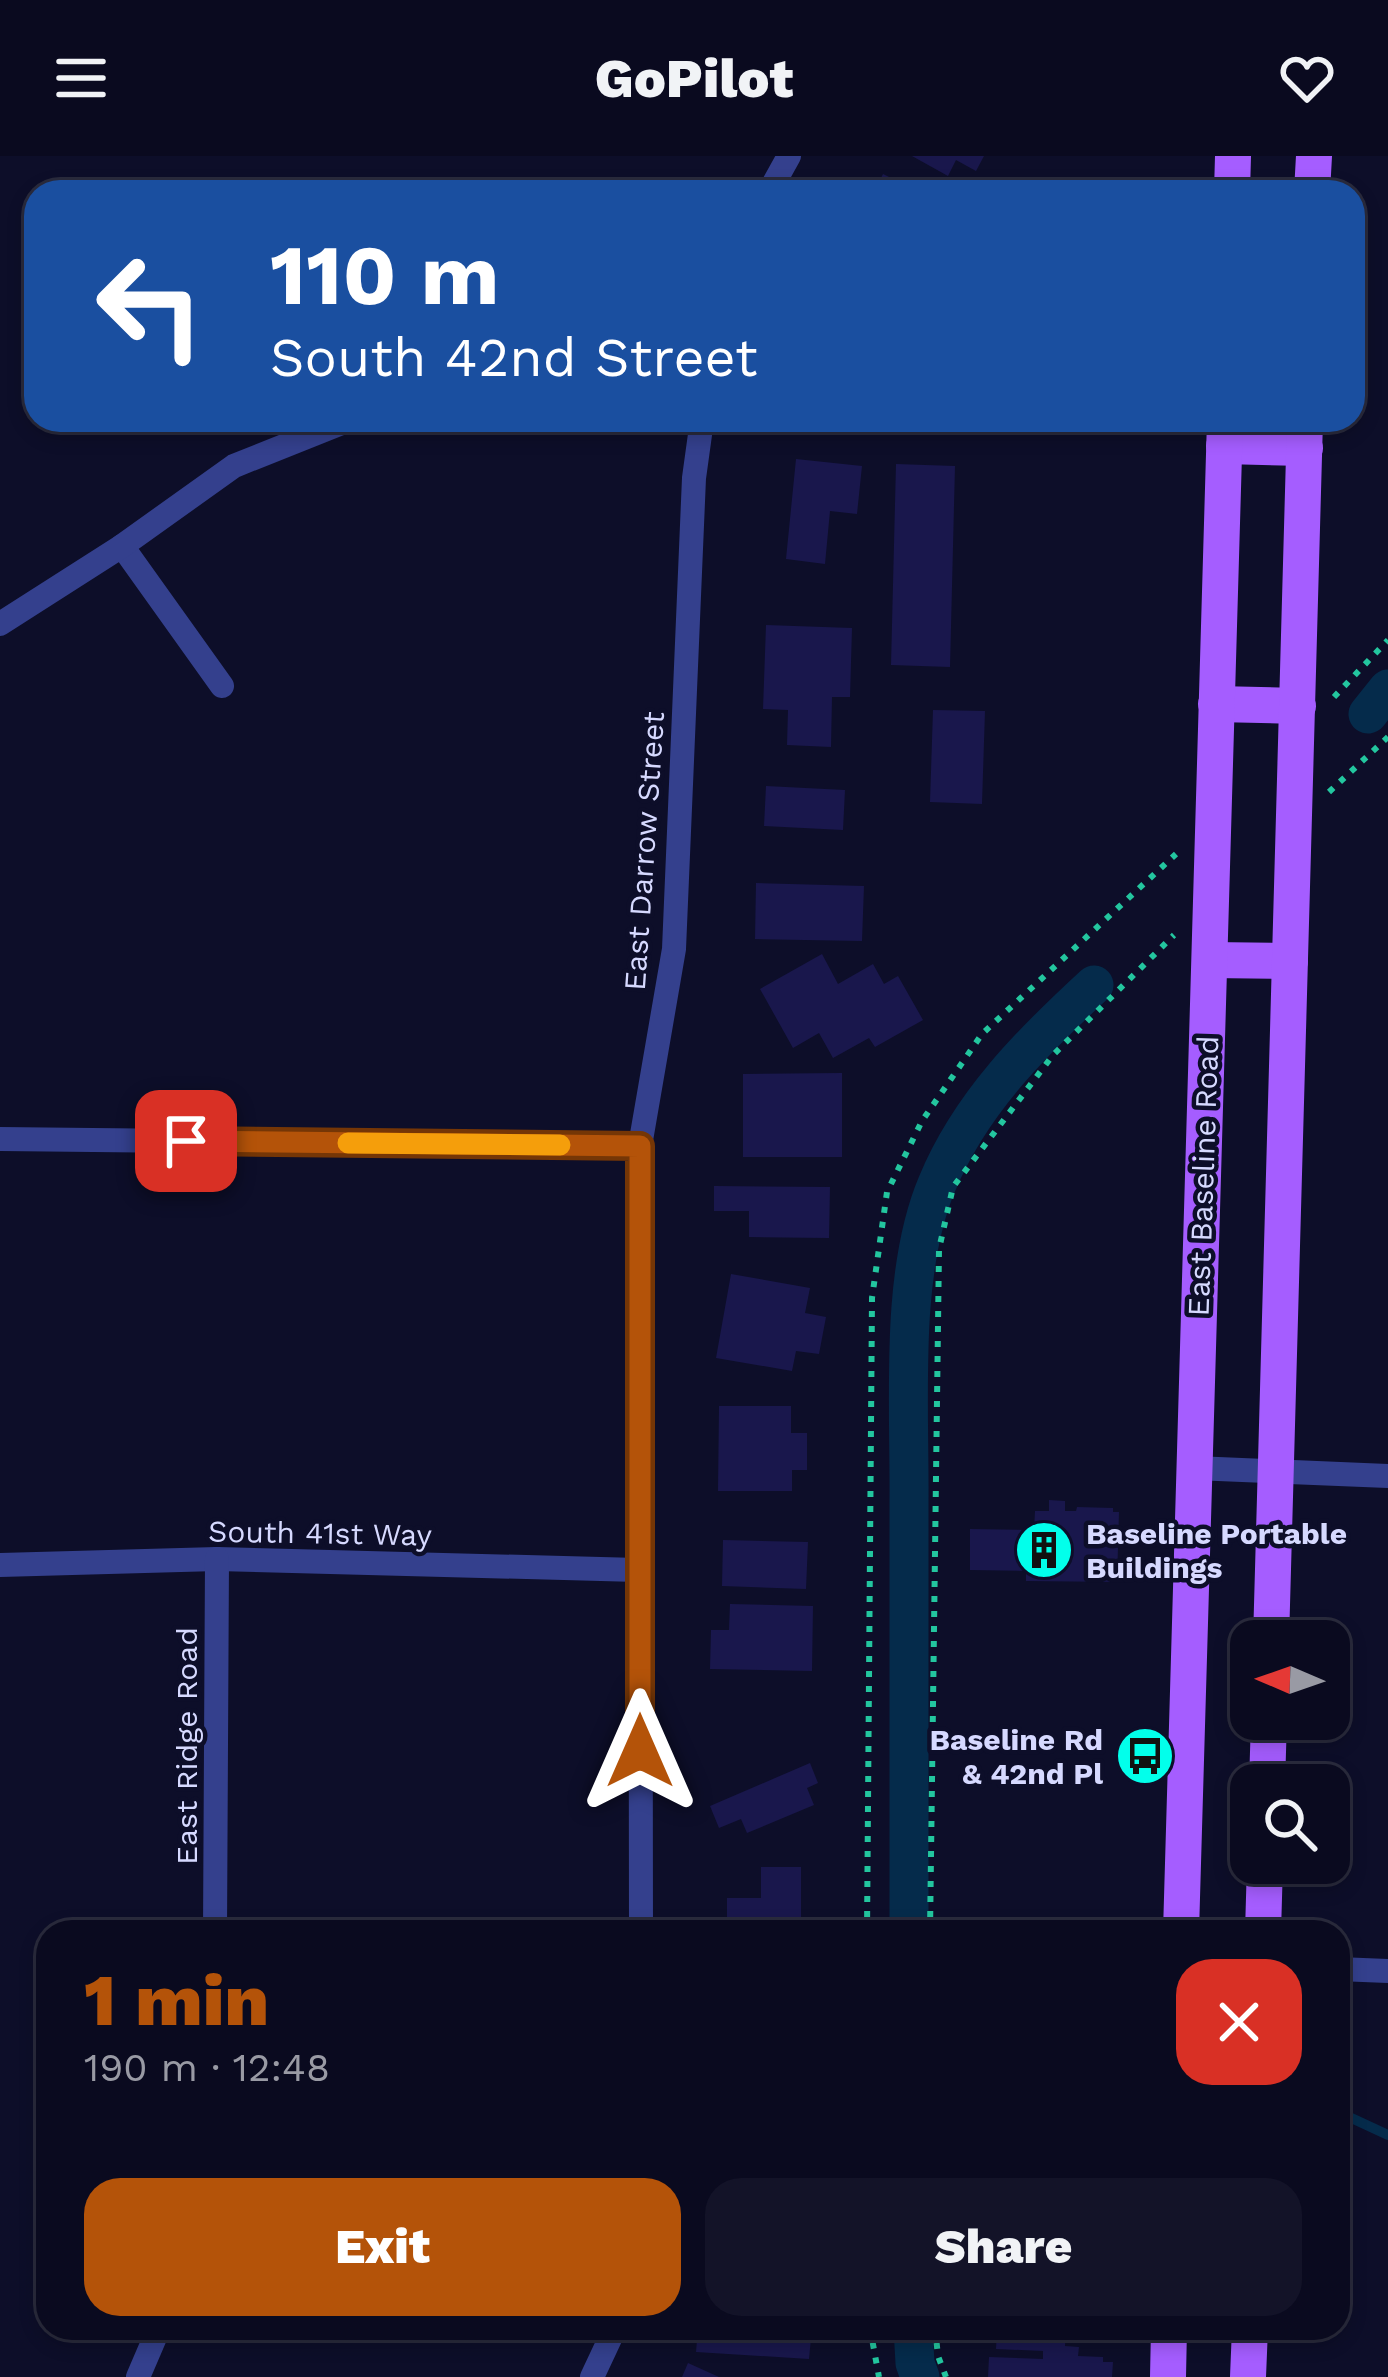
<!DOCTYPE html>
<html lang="en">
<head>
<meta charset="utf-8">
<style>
  :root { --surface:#0a0a1f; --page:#131328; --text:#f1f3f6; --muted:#999aa4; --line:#2a2b3d; --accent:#b45309 }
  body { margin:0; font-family:"Work Sans",sans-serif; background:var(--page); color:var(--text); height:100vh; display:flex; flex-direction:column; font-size:45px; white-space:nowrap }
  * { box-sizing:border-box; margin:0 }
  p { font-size:39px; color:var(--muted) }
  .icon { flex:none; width:66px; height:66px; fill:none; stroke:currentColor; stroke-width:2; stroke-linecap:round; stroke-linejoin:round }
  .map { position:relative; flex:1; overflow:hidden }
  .side { position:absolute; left:36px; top:1764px; width:1314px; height:420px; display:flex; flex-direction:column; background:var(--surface); border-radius:36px; box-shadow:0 6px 18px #0003,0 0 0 3px var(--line) }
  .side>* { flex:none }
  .banner { position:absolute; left:24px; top:24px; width:1341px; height:252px; border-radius:36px; box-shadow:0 6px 18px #0003,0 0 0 3px var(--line); background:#1a4fa0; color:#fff; overflow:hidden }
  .needle { width:78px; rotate:272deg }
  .fabs { position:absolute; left:1230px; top:1464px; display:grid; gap:24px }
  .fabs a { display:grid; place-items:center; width:120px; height:120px; border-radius:24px; background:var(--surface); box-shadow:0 6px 18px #0003,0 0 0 3px var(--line); font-size:60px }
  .pin { position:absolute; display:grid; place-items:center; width:102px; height:102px; color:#fff; margin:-51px; border-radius:24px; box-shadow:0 6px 18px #0006 }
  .me { position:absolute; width:132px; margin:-66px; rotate:0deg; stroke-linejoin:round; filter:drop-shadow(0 0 9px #0008) }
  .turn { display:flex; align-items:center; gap:42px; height:252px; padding:0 48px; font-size:54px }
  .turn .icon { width:156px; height:156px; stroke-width:2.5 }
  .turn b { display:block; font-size:84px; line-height:102px }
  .round { display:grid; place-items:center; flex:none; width:126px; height:126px; border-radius:36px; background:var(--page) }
  .summary { display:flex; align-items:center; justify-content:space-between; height:204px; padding:0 48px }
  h1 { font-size:72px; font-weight:800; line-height:90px; color:var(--accent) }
  .primary-button { display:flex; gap:24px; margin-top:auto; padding:24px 48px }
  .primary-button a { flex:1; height:138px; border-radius:36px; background:var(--accent); color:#fff; font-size:48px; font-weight:800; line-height:138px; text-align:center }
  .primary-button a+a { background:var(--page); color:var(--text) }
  header { display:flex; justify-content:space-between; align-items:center; height:156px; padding:0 48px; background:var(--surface); font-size:54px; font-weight:800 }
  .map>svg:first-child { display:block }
</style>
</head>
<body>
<header><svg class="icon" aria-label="menu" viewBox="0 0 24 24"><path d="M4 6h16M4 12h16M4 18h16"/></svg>GoPilot<svg class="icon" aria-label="heart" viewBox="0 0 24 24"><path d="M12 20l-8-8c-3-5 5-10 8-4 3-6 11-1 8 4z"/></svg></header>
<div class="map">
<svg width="1388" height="2221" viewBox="0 0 1388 2221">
  <rect width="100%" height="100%" fill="#0d0e29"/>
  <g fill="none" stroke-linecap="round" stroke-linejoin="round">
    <polyline stroke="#052b4b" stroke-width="10" points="1347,1960 1388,1979"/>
    <g stroke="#052b4b" stroke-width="39">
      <polyline points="1368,558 1388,533"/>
      <path d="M 909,1776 C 909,1633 909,1489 909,1346 C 910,1248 899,1118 937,1028 C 970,948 1031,887 1094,829"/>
      <polyline points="913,2172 915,2207 920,2221"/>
    </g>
  </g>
  <g fill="#19174c">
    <polygon points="912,0 984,0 976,15 956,4 948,20"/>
    <polygon points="883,18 919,36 874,36"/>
    <polygon points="796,303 862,310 857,358 830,355 825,408 786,403"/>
    <polygon points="896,308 955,310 950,511 891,509"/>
    <polygon points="766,469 852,472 850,541 832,541 831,591 787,589 788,554 763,553"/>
    <polygon points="933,554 985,555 982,648 930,646"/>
    <polygon points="766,630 845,634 843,674 764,670"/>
    <polygon points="756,727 864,730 862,785 755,783"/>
    <polygon points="822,798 838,828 873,808 884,828 898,820 923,864 875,891 869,882 833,902 819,877 793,892 760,833"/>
    <polygon points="842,917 842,1001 743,1001 743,918"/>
    <polygon points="714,1030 830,1031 829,1082 749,1081 749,1055 714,1055"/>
    <polygon points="731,1118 810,1132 805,1157 826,1161 819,1198 796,1195 792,1215 716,1202"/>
    <polygon points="719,1250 791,1250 791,1277 807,1277 807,1314 792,1314 792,1335 718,1335"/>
    <polygon points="1049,1344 1065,1345 1065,1355 1076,1355 1077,1351 1113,1352 1113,1356 1119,1356 1117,1426 1026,1425 1026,1415 970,1414 970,1373 1034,1374 1035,1355 1049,1355"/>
    <polygon points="723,1384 808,1386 806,1433 722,1430"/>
    <polygon points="730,1448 813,1450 812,1515 710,1513 711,1474 729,1474"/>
    <polygon points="810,1607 818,1627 807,1632 814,1649 747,1677 741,1663 719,1672 710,1650"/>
    <polygon points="761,1711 801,1711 801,1776 727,1776 727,1742 761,1742"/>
    <polygon points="698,2172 812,2172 809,2203 696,2196"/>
    <polygon points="997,2172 1066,2172 1065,2190 1079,2191 1078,2200 1103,2201 1103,2206 1113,2206 1112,2221 988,2221 989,2201 1043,2203 1043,2195 996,2193"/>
    <polygon points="688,2207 719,2221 682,2221"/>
  </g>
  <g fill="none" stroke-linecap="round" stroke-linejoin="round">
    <g stroke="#23c69f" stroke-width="6" stroke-dasharray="6 9" stroke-linecap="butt">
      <polyline points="1334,541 1388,484"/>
      <polyline points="1329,636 1388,581"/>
      <polyline points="867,1776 872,1142 887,1036 922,965 982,878 1176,698"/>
      <polyline points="930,1776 939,1093 953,1031 1053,899 1174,779"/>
      <polyline points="870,2172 879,2221"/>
      <polyline points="935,2172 938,2200 946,2221"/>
    </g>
    <g stroke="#34408d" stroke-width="24">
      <polyline points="769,36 789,0"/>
      <polyline points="122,390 222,530"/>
      <polyline points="0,468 122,390 234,310 349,264"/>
      <polyline points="0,983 640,990"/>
      <polyline points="1194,1312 1388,1320"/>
      <polyline points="0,1409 217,1403 638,1414"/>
      <polyline points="215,1776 217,1403"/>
      <polyline points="641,1776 640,990 674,793 694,322 702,264"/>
      <polyline points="1338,1813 1388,1815"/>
      <polyline points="138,2221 159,2172"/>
      <polyline points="592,2221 615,2172"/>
    </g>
    <g stroke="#a55dff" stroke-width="36">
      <polyline points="1232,36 1233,0"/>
      <polyline points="1312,36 1314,0"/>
      <polyline points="1224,290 1305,292"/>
      <polyline points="1216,548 1298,550"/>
      <polyline points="1210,804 1290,805"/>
      <polyline points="1271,1485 1305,264"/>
      <polyline points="1267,1629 1269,1563"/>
      <polyline points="1181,1776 1225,264"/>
      <polyline points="1263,1776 1265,1707"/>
      <polyline points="1168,2221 1169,2172"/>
      <polyline points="1248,2221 1250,2172"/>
    </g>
  </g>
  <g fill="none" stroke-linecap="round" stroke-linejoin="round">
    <defs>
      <polyline id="route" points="186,985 640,990 640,1595"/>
    </defs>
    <use href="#route" stroke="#753606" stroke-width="30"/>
    <use href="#route" stroke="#b45309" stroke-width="21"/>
    <polyline stroke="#f59e0b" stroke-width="21" points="348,987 560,989"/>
  </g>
  <defs>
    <symbol id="building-disc" viewBox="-11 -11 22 22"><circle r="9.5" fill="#02ffeb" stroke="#0d0e29"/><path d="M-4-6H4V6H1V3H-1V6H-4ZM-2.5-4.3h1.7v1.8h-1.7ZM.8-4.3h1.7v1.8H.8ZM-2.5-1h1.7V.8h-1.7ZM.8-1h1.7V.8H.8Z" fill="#111"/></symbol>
    <symbol id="bus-disc" viewBox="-11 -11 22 22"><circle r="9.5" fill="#02ffeb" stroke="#0d0e29"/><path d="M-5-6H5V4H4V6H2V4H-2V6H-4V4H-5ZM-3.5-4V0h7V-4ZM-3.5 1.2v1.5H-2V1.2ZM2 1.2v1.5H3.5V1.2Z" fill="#111"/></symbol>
  </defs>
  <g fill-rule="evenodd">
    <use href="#building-disc" x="1011" y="1361" width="66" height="66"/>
    <use href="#bus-disc" x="1112" y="1567" width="66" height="66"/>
  </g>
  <g text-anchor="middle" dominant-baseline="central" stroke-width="9" stroke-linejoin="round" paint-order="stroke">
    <g font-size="30" fill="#d6d9ff" stroke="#0d0e29">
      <text transform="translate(644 695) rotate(-86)">East Darrow Street</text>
      <text transform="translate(1203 1020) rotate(-88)">East Baseline Road</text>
      <text transform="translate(320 1377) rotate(1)">South 41st Way</text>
      <text transform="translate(186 1590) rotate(-90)">East Ridge Road</text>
    </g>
    <g font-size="30" font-weight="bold" fill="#d6d9ff" stroke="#0d0e29" text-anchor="start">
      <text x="1086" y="1377">Baseline Portable<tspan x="1086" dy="34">Buildings</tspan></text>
      <text x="1103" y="1583" text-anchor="end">Baseline Rd<tspan x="1103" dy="34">&amp; 42nd Pl</tspan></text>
    </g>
  </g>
</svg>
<div class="fabs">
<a><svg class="needle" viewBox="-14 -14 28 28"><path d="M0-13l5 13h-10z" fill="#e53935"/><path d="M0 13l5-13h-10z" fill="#999aa4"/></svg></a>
<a><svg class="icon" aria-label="search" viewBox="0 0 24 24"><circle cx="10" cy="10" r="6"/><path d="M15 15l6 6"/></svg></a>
</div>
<div class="pin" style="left:186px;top:985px;background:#d93025"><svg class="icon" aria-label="arrive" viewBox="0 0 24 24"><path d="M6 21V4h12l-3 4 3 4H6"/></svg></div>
<svg class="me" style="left:640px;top:1595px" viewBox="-20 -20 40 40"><path d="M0-17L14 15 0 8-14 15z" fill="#b45309" stroke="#fff" stroke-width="4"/></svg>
<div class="banner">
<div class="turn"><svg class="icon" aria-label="left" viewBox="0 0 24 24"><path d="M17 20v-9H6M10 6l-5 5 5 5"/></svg><div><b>110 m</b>South 42nd Street</div></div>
</div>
<section class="side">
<div class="summary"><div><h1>1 min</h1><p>190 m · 12:48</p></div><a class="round" style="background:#d93025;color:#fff"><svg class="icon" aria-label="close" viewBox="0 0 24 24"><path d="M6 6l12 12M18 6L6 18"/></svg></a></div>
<div class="primary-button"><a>Exit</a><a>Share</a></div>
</section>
</div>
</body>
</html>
